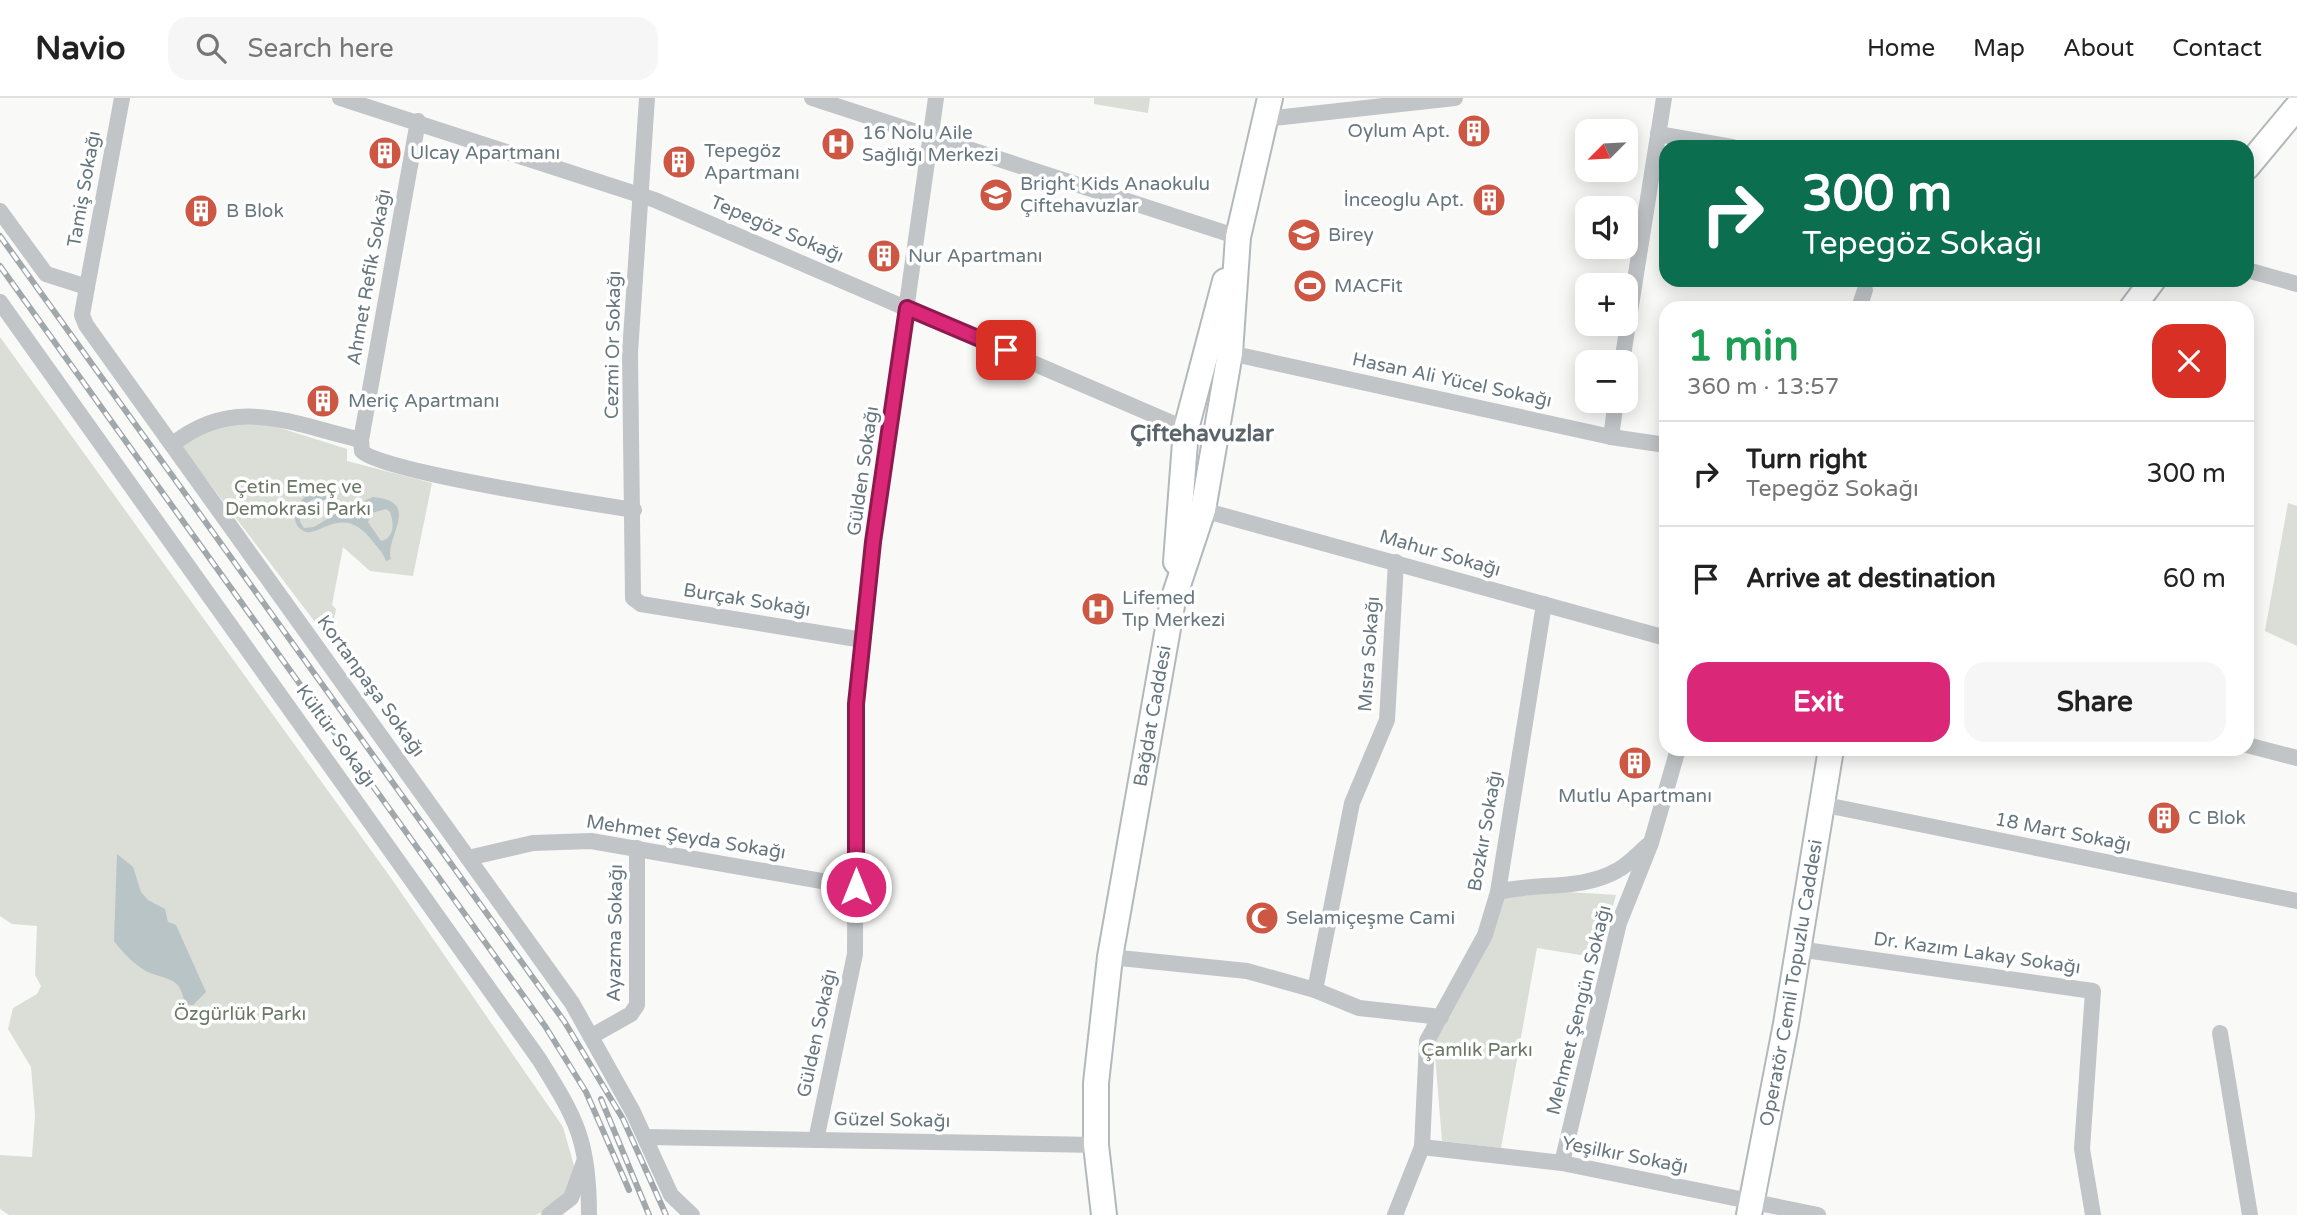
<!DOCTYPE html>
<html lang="en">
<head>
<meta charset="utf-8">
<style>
  :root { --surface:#fff; --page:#f6f6f6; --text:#222; --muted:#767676; --line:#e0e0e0; --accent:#db2777 }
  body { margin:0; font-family:"Varela Round",sans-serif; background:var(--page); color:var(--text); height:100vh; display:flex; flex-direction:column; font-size:26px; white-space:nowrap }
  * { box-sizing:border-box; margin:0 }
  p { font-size:23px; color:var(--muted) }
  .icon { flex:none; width:38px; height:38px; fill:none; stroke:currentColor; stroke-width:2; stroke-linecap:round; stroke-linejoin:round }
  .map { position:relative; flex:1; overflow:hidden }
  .panel { position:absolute; left:1659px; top:203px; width:595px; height:455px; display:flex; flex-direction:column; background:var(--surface); border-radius:21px; box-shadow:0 4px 18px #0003 }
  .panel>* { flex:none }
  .guide { position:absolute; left:1659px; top:42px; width:595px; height:147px; border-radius:21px; box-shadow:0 4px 18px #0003; background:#0b6e4f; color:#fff; overflow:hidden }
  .needle { width:46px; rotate:246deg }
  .fabs { position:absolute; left:1575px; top:21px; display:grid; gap:14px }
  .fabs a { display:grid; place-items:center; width:63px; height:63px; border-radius:14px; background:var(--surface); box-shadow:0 4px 18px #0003; font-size:35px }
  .pin { position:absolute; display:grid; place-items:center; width:60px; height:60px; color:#fff; margin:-30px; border-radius:14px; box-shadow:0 4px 10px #0006 }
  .me { position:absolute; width:77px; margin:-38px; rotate:0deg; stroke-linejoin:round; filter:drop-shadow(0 0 5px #0008) }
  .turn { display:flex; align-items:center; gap:24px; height:147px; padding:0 28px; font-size:32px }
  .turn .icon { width:91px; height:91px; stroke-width:2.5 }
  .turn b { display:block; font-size:49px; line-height:60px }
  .round { display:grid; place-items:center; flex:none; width:74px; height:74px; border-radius:21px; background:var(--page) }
  .overview { display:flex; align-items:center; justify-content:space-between; height:119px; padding:0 28px }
  h1 { font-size:42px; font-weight:700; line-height:52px; color:#1e9e55 }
  .action { display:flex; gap:14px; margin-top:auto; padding:14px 28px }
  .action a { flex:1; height:80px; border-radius:21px; background:var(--accent); color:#fff; font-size:28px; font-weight:700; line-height:80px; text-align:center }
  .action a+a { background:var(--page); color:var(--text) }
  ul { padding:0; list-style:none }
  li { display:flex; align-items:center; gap:21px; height:105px; padding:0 28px; border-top:2px solid var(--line) }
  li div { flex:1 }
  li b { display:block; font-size:26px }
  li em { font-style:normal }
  header { display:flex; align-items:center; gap:42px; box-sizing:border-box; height:98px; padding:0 35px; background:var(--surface); border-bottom:2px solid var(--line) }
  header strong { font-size:33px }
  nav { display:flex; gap:38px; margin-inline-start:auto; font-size:24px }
  .search { width:490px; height:63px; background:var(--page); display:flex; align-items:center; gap:18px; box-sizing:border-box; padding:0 24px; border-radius:21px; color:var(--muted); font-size:26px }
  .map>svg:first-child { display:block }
</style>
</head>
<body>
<header>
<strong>Navio</strong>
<div class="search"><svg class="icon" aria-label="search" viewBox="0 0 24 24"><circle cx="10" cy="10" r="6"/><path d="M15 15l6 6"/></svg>Search here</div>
<nav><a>Home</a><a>Map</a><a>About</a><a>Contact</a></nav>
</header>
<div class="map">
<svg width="2297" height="1117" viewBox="0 0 2297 1117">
  <rect width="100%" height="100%" fill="#f9f9f8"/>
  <g fill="#daded7">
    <polygon points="1094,0 1150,0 1148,15 1094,6"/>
    <polygon points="0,239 391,780 563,1029 575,1071 561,1105 536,1117 9,1117 0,1111 0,1057 32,1059 35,1017 31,969 8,931 13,910 37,896 41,888 35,877 37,828 12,826 0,818"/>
    <polygon points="252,321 347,351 347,363 432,385 413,478 370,473 343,449 332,507 336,511 333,526 321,532 182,349 191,333"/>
    <polygon points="2288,405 2297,408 2297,548 2265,533"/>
    <polygon points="1537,792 1616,797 1599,860 1537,850 1501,1050 1442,1043 1434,945 1445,927 1499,800"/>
  </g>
  <g fill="#b9c4c7" fill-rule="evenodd">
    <path d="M 311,395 L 325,396 L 350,409 L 373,399 C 423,403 384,440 391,461 L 386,463 C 383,455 379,451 374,445 C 358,425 347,419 322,430 C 317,432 312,435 306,434 C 286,427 297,401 311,395 ZM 316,400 L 331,404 L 340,413 L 314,429 L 304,430 L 300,424 C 301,414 306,404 316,400 ZM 386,411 L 390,414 C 394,425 395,440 381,443 L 368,424 L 372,415 Z"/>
    <path d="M 117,756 L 133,769 L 141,794 L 148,802 L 165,811 L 168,824 L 176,827 L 206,894 L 193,907 L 185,906 C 180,882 174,883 153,876 C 138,871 123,855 114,843 Z"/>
  </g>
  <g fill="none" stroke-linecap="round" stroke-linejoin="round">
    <defs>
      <g id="primary">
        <polyline points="2247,69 2297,9"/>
        <polyline points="2132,210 2153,182"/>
        <polyline points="1176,464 1186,331 1225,183"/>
        <path id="s1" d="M 1104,1117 L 1096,1047 L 1096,985 L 1110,859 L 1173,502 L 1203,412 L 1230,255 L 1238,139 L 1270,0"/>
        <path id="s2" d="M 1749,1117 L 1786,926 L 1831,651"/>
      </g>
    </defs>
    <use href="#primary" stroke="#b3b8bb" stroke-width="28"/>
    <g stroke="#c1c5c8" stroke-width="16">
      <polyline points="340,0 655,102 1186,331"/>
      <polyline points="647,0 630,255 633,500 641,506 863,542"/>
      <polyline points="812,0 1238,139"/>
      <polyline points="1266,21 1455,0"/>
      <path d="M 418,23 L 361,342 L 362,353 C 377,373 596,406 634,412"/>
      <polyline points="1658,36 1732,49"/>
      <polyline points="0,113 46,176 87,189 82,217 86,227 572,905 633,1014 671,1097 692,1117"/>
      <polyline points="2247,172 2297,186"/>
      <polyline points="87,189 122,0"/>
      <path d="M 0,204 L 539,961 C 577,1022 589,1043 589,1117"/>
      <polyline points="1859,210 1865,192"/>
      <polyline points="1230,255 1611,339 1666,347"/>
      <polyline points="1622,264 1664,0"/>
      <polyline points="1611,339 1616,303"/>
      <path d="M 172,347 C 234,296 292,326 361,342"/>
      <polyline points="1203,412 1666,540"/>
      <polyline points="2247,647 2297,660"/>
      <polyline points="1821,706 2297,803"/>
      <polyline points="468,760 533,745 591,743 856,789"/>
      <path d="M 1498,794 C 1537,784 1582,793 1618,772 C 1629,766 1639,755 1648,747"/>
      <polyline points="1798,851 2093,893 2082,1051 2093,1117"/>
      <polyline points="1110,859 1247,873 1315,892 1359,910 1441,919"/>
      <polyline points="1315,892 1352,705 1387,622 1396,464"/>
      <polyline points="2220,935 2250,1117"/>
      <polyline points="592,938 631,916 637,907 637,750"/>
      <polyline points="645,1039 1096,1047"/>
      <polyline points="816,1042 855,856 856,606 871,460 936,0"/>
      <polyline points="1422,1049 1562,1065 1818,1117"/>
      <polyline points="1562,1065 1619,825 1651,745 1678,651"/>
      <polyline points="549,1117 571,1100 584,1064"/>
      <polyline points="1395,1117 1422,1049 1427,943 1485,837 1498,794 1544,506"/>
    </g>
    <use href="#primary" stroke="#fff" stroke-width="24"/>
    <defs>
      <g id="rail">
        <polyline points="0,138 564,923 623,1021 666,1117"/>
        <polyline points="0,168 545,928 586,994 629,1092"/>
        <polyline points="601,1001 649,1117"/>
      </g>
    </defs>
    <use href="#rail" stroke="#a1a8ac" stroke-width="6"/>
    <use href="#rail" stroke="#fff" stroke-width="3.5" stroke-dasharray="10" stroke-linecap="butt"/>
  </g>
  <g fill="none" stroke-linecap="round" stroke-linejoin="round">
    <defs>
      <polyline id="route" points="856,789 856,606 873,444 907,210 1006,252"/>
    </defs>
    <use href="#route" stroke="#8e194d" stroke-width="18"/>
    <use href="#route" stroke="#db2777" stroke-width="12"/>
  </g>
  <defs>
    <symbol id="building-disc" viewBox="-11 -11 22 22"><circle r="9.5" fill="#ce5743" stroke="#fff"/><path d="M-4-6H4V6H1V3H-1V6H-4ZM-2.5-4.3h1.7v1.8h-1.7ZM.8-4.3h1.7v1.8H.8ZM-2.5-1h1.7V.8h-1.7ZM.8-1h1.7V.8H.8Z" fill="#fff"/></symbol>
    <symbol id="hospital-disc" viewBox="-11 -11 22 22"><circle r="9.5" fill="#ce5743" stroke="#fff"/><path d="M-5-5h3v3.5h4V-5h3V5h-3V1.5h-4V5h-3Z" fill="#fff"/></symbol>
    <symbol id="school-disc" viewBox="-11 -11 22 22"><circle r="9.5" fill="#ce5743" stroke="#fff"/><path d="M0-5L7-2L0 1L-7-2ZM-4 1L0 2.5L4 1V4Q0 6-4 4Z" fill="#fff"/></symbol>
    <symbol id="stadium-disc" viewBox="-11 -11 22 22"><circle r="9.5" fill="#ce5743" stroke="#fff"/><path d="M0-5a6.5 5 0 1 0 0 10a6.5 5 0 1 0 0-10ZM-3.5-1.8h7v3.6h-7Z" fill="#fff"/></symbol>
    <symbol id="mosque-disc" viewBox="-11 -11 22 22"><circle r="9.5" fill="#ce5743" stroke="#fff"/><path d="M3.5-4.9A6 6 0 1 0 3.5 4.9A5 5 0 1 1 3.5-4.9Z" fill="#fff"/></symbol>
  </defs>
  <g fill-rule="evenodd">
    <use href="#building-disc" x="1455" y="14" width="38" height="38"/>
    <use href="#hospital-disc" x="819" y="27" width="38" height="38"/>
    <use href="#building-disc" x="366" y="36" width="38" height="38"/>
    <use href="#building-disc" x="660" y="45" width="38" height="38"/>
    <use href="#school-disc" x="977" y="78" width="38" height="38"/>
    <use href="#building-disc" x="1470" y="83" width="38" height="38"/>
    <use href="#building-disc" x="182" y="94" width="38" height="38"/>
    <use href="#school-disc" x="1285" y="118" width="38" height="38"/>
    <use href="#building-disc" x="865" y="139" width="38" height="38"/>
    <use href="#stadium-disc" x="1291" y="169" width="38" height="38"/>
    <use href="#building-disc" x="304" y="284" width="38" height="38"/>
    <use href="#hospital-disc" x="1079" y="492" width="38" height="38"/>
    <use href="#building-disc" x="1616" y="646" width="38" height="38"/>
    <use href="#building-disc" x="2145" y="701" width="38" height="38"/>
    <use href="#mosque-disc" x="1243" y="801" width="38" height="38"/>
  </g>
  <g text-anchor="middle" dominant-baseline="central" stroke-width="7" stroke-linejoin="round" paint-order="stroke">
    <g font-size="19" fill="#67777f" stroke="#fff" text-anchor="start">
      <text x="1450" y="33" text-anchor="end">Oylum Apt.</text>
      <text x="862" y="35">16 Nolu Aile<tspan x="862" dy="22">Sağlığı Merkezi</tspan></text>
      <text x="704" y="53">Tepegöz<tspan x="704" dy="22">Apartmanı</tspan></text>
      <text x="410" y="55">Ulcay Apartmanı</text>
      <text x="1020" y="86">Bright Kids Anaokulu<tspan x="1020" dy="22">Çiftehavuzlar</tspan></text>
      <text x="1464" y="102" text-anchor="end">İnceoglu Apt.</text>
      <text x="226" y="113">B Blok</text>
      <text x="1328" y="137">Birey</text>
      <text x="908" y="158">Nur Apartmanı</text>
      <text x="1334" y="188">MACFit</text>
      <text x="348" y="303">Meriç Apartmanı</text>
      <text x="1122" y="500">Lifemed<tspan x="1122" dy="22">Tıp Merkezi</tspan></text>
      <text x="1635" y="698" text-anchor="middle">Mutlu Apartmanı</text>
      <text x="2188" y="720">C Blok</text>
      <text x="1286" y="820">Selamiçeşme Cami</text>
    </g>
    <g font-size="19" fill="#67777f" stroke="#fff">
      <text transform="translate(84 91) rotate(-80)">Tamiş Sokağı</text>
      <text transform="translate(777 131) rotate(23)">Tepegöz Sokağı</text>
      <text transform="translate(369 179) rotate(-80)">Ahmet Refik Sokağı</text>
      <text transform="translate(613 247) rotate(-89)">Cezmi Or Sokağı</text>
      <text transform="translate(1452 282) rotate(12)">Hasan Ali Yücel Sokağı</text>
      <text transform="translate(863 373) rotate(-82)">Gülden Sokağı</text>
      <text transform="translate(1440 455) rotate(16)">Mahur Sokağı</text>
      <text transform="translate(747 502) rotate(9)">Burçak Sokağı</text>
      <text transform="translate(1369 556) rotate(-86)">Mısra Sokağı</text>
      <text transform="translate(371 588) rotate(54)">Kortanpaşa Sokağı</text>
      <text stroke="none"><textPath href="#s1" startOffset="504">Bağdat Caddesi</textPath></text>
      <text transform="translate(336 638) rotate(54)">Kültür Sokağı</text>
      <text transform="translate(1485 733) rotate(-80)">Bozkır Sokağı</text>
      <text transform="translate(2063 734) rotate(11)">18 Mart Sokağı</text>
      <text transform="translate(686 739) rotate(9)">Mehmet Şeyda Sokağı</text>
      <text transform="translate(615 835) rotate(-89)">Ayazma Sokağı</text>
      <text transform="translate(1977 855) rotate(8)">Dr. Kazım Lakay Sokağı</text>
      <text stroke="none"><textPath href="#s2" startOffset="236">Operatör Cemil Topuzlu Caddesi</textPath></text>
      <text transform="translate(1579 912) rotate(-76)">Mehmet Şengün Sokağı</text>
      <text transform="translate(817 935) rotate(-78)">Gülden Sokağı</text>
      <text transform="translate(892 1022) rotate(1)">Güzel Sokağı</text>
      <text transform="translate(1625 1057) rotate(11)">Yeşilkır Sokağı</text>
    </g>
    <g font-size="19" fill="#6b7866" stroke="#fff">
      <text x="298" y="389">Çetin Emeç ve<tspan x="298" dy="22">Demokrasi Parkı</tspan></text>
      <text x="240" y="916">Özgürlük Parkı</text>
      <text x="1477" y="952">Çamlık Parkı</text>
    </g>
    <g font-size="23" font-weight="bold" fill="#59646b" stroke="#fff">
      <text x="1202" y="336">Çiftehavuzlar</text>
    </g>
  </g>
</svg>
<div class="fabs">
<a><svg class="needle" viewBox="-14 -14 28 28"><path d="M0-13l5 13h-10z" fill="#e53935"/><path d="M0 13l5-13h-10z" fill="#767676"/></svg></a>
<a><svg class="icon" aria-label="sound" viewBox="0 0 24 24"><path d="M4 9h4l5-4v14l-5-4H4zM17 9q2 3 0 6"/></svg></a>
<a>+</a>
<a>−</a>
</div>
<div class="pin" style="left:1006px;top:252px;background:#d93025"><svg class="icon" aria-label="arrive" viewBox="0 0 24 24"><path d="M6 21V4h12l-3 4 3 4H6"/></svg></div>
<svg class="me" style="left:856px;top:789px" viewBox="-20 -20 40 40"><circle r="17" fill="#db2777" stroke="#fff" stroke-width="3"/><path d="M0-11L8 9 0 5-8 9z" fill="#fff"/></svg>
<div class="guide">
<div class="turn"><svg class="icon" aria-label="right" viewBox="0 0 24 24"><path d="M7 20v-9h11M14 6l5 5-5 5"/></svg><div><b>300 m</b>Tepegöz Sokağı</div></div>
</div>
<section class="panel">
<div class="overview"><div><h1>1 min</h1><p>360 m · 13:57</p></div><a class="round" style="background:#d93025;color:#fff"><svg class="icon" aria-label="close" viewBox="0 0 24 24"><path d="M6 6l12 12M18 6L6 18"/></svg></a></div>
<ul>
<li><svg class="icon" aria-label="right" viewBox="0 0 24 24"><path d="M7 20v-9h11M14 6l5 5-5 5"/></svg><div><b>Turn right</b><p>Tepegöz Sokağı</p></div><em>300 m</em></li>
<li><svg class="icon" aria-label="arrive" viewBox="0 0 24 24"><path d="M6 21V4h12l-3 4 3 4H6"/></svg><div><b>Arrive at destination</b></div><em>60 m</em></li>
</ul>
<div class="action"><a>Exit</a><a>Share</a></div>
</section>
</div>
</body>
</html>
